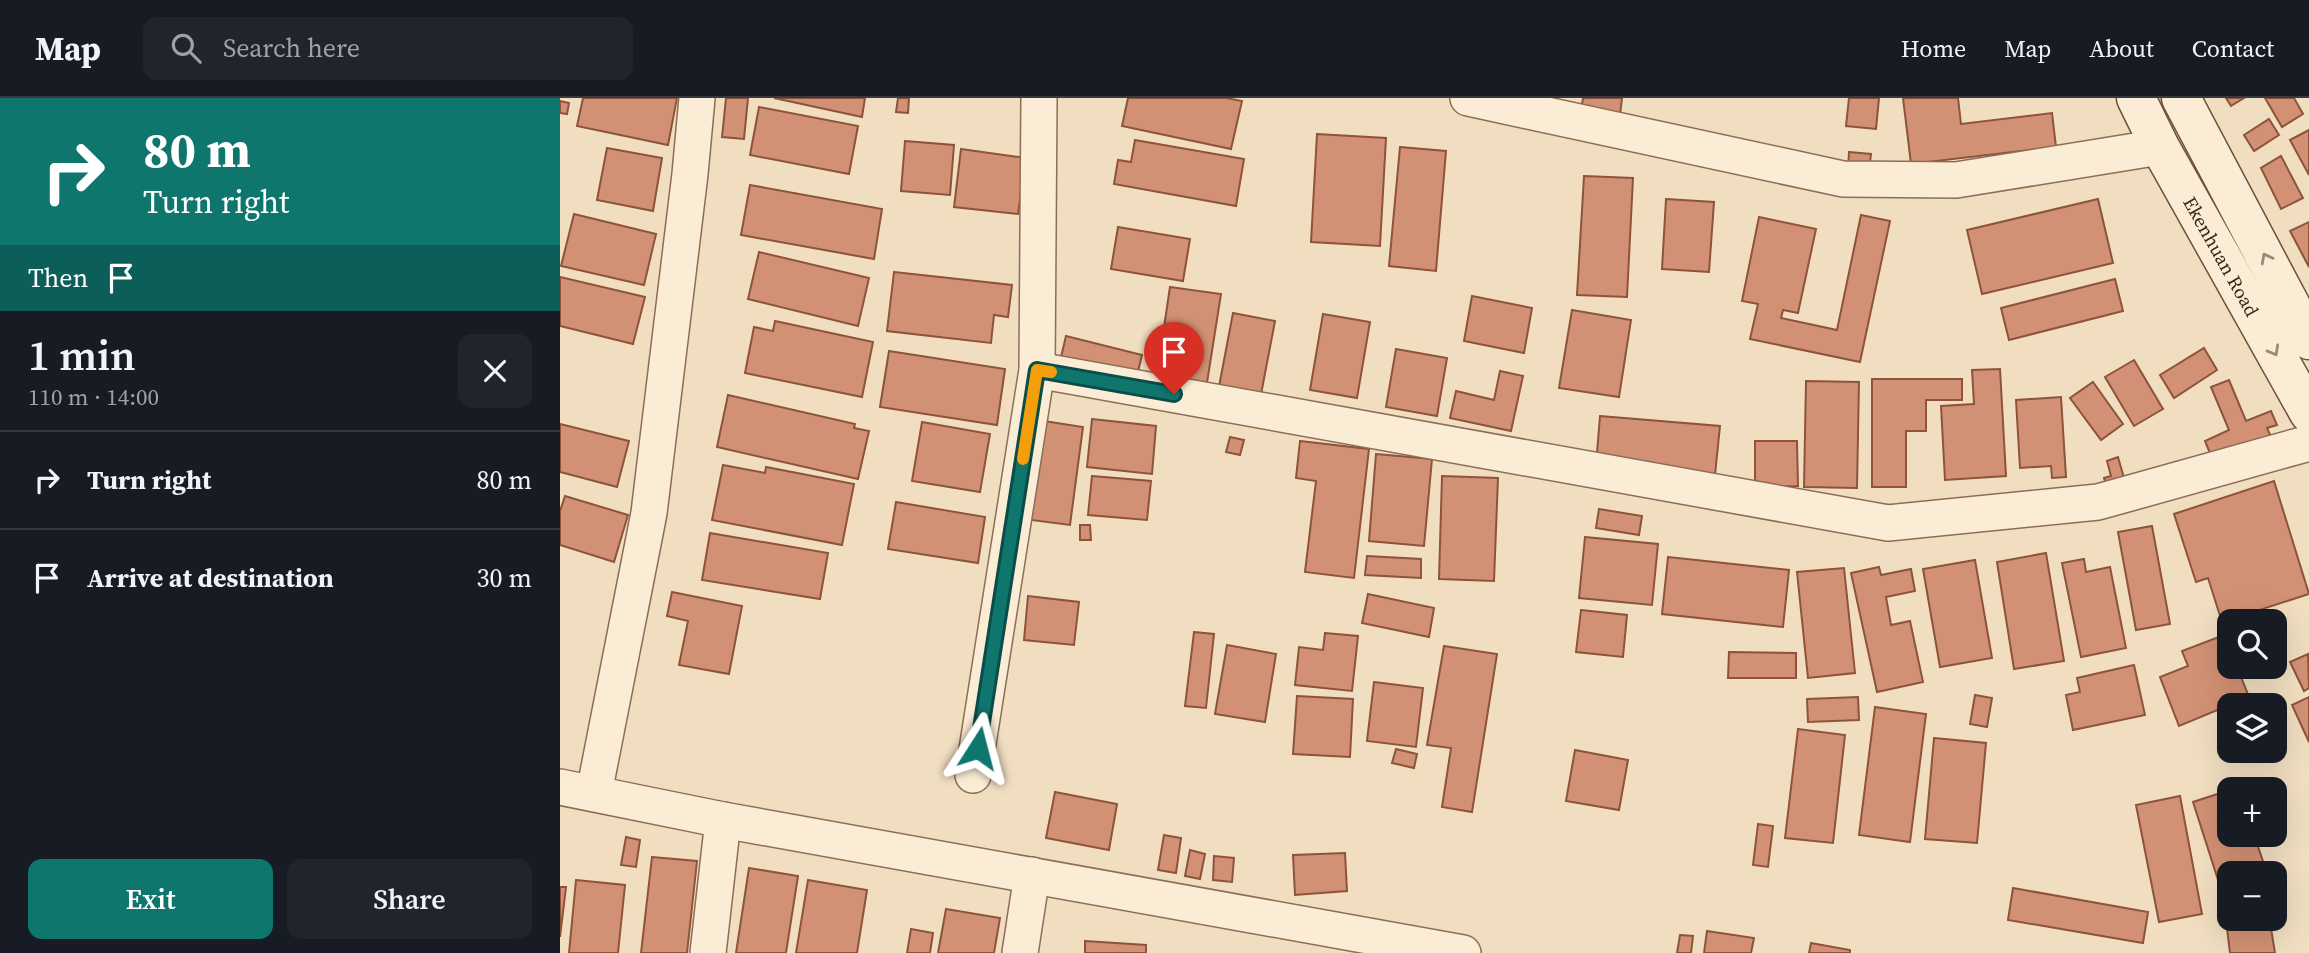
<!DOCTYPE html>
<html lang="en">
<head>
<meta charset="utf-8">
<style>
  :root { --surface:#171b24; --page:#20242c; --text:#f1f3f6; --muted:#9ea1a6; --line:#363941; --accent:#0f766e }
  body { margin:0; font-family:"Source Serif 4",serif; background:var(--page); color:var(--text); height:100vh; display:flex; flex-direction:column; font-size:26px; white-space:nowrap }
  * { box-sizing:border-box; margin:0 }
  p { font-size:23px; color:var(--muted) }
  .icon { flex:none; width:38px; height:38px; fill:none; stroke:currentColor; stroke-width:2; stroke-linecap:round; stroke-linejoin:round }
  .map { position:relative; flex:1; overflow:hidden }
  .details { display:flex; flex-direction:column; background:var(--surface); width:560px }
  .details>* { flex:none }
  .banner { background:#0f766e; color:#fff; overflow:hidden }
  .fabs { position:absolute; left:1657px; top:511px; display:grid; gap:14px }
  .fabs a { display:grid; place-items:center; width:70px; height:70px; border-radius:14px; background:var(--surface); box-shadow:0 7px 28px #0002; font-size:35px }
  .pin { position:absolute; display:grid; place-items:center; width:60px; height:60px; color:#fff; margin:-72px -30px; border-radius:50% 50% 50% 0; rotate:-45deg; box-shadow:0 0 7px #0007 }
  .pin .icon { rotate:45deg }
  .me { position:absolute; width:77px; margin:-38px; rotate:9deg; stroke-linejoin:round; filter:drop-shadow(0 0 5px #0008) }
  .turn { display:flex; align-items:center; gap:24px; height:147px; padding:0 28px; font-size:32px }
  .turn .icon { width:91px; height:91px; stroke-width:2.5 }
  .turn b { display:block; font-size:49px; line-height:60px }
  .then { display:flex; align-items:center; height:66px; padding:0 28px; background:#0003; gap:14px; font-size:26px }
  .round { display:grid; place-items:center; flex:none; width:74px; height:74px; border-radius:14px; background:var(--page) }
  .headline { display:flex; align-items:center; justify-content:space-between; height:119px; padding:0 28px }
  h1 { font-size:42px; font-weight:600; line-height:52px }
  .primary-button { display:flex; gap:14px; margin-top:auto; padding:14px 28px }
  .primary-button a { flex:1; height:80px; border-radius:14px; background:var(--accent); color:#fff; font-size:28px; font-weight:600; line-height:80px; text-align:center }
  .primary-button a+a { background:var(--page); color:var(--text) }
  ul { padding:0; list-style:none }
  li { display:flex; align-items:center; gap:21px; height:98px; padding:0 28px; border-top:2px solid var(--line) }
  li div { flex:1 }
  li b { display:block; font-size:26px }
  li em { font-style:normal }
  header { display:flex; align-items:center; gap:42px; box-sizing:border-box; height:98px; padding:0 35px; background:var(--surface); border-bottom:2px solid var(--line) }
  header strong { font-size:33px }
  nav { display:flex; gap:38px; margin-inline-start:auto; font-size:24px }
  .search { width:490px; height:63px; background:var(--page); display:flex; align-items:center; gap:18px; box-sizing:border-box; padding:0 24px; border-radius:14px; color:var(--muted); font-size:26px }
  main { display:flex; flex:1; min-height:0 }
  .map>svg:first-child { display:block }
</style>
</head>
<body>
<header>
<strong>Map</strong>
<div class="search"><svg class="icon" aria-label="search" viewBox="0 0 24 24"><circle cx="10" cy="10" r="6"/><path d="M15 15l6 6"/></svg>Search here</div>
<nav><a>Home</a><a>Map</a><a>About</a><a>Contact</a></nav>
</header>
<main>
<section class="details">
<div class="banner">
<div class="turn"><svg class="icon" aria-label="right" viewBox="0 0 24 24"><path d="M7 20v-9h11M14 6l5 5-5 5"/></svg><div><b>80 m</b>Turn right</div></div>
<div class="then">Then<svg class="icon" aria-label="arrive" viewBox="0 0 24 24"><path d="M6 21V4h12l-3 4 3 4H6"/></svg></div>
</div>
<div class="headline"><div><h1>1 min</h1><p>110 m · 14:00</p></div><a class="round"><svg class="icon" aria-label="close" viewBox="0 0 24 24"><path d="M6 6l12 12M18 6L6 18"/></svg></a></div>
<ul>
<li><svg class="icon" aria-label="right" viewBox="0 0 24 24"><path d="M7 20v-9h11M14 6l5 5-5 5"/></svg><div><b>Turn right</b></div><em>80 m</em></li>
<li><svg class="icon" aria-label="arrive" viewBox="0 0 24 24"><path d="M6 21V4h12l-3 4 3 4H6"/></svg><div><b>Arrive at destination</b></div><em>30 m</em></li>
</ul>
<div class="primary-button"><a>Exit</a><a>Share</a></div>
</section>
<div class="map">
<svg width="1749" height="855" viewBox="0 0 1749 855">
  <rect width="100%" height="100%" fill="#f1dec1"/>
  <g fill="#d29174" stroke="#8d533b" stroke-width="2">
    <polygon points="23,0 117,0 108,47 17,28"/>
    <polygon points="166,0 188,0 184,41 162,39"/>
    <polygon points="214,0 305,0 302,19"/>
    <polygon points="338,0 349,0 348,15 336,14"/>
    <polygon points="568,0 666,0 682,3 671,51 562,28"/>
    <polygon points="1023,0 1062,0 1060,17 1021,12"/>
    <polygon points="1289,0 1319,0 1316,31 1286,28"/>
    <polygon points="1343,0 1398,0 1401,26 1492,15 1496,49 1351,66"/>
    <polygon points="1666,0 1684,0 1671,8"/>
    <polygon points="1705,0 1734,0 1743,16 1722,29"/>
    <polygon points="0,3 9,5 7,16 0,15"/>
    <polygon points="199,9 298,28 289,76 190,57"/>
    <polygon points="1709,21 1719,37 1694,53 1684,37"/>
    <polygon points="1749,32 1749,77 1730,42"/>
    <polygon points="757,36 826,40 820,148 751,144"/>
    <polygon points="575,42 684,61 676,108 554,86 558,62 571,64"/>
    <polygon points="345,43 394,47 390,97 341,93"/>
    <polygon points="840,49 886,53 876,173 829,168"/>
    <polygon points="47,50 102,60 93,113 37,102"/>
    <polygon points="401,51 466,60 458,116 394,109"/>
    <polygon points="1289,54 1311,56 1309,73 1288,72"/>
    <polygon points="1721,58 1743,100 1721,111 1701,70"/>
    <polygon points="1024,78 1073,80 1067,199 1017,197"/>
    <polygon points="190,87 322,111 314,161 181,137"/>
    <polygon points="1106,101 1154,104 1149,174 1102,171"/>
    <polygon points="1538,101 1553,165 1422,196 1407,132"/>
    <polygon points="14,116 96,136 84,187 1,168"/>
    <polygon points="1301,117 1330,123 1300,264 1190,241 1198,206 1182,203 1199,119 1256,131 1238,215 1223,212 1221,220 1277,232"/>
    <polygon points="1749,124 1749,169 1730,133"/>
    <polygon points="558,129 630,141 623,183 551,171"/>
    <polygon points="199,154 309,180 298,228 188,201"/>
    <polygon points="334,174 452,187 448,219 434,217 431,245 327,233"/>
    <polygon points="0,179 85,199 73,246 0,228"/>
    <polygon points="1555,181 1563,213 1449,242 1441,210"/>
    <polygon points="610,189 661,196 646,291 596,283"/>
    <polygon points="912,198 972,210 964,255 904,243"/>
    <polygon points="1012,212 1071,222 1059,299 999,290"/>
    <polygon points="673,215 715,223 699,307 657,299"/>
    <polygon points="763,216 810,224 797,300 750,292"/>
    <polygon points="215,223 313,244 302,299 185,275 194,229 213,233"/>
    <polygon points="506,238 582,257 577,278 501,259"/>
    <polygon points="1644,250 1657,272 1614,300 1600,277"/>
    <polygon points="836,251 887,260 877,318 826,309"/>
    <polygon points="329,253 445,271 437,327 320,309"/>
    <polygon points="1574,262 1603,311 1574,328 1545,279"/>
    <polygon points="1440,271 1446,378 1385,382 1381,308 1414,306 1412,272"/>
    <polygon points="940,273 963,278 951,333 890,320 896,293 934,302"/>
    <polygon points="1312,281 1402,281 1402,302 1366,302 1366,333 1346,333 1346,389 1312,389"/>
    <polygon points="1669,282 1686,323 1711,313 1717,327 1707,330 1714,346 1654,365 1645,343 1669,332 1651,289"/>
    <polygon points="1246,283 1299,284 1297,390 1244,389"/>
    <polygon points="1533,284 1563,326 1541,342 1510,300"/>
    <polygon points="168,297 295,326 294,330 309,333 298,381 157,349"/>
    <polygon points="1501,299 1506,379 1492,380 1491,368 1460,370 1456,302"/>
    <polygon points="1040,318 1160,328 1155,377 1036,367"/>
    <polygon points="532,321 596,328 592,376 527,369"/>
    <polygon points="484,323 523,329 510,427 471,422"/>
    <polygon points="362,324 430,336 420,394 352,383"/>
    <polygon points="0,326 69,343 57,389 0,374"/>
    <polygon points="670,339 684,342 680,357 666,354"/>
    <polygon points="740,343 809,351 794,480 745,474 756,383 736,380"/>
    <polygon points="1195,343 1237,343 1238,388 1195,389"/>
    <polygon points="816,356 872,361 864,448 809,443"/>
    <polygon points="1558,359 1566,387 1548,393 1544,380 1551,378 1547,363"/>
    <polygon points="163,367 205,375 206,369 294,386 282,447 152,422"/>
    <polygon points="532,378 591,383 587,422 528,417"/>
    <polygon points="882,378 938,380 934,483 879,481"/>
    <polygon points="1714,383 1749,496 1662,524 1648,480 1636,484 1614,416"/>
    <polygon points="5,398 68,417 54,464 0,447 0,413"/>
    <polygon points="336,404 425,419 418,465 328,451"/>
    <polygon points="1039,411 1082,418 1079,437 1036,430"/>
    <polygon points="520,427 530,427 531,442 520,442"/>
    <polygon points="1592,428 1610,526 1576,532 1558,434"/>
    <polygon points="150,435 268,455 260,501 142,482"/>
    <polygon points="1025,439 1098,446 1092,507 1019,500"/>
    <polygon points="1486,455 1504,563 1454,571 1437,464"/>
    <polygon points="807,458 861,461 861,480 805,477"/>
    <polygon points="1108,459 1229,472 1223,529 1102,516"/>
    <polygon points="1524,461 1526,474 1550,469 1566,550 1521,559 1502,465"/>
    <polygon points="1415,462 1432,560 1380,569 1363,471"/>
    <polygon points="1319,469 1321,477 1351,471 1355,493 1326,499 1331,527 1350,523 1363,584 1317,594 1291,475"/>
    <polygon points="1284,470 1295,575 1248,580 1237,474"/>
    <polygon points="112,494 182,508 169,576 119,567 128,523 107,518"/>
    <polygon points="808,496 874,510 869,539 802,525"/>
    <polygon points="468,498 519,504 514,547 464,542"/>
    <polygon points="1021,512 1067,517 1063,559 1016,554"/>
    <polygon points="634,534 654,536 646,610 625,608"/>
    <polygon points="765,535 798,538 792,593 735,587 739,549 763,552"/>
    <polygon points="1664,537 1670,550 1670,569 1677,569 1689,599 1619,628 1600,579 1628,568 1622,553"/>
    <polygon points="667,547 716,556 705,624 655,616"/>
    <polygon points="884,548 937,556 912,714 882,709 891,650 867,647"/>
    <polygon points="1169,554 1236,555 1236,580 1168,580"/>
    <polygon points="1748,556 1749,590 1744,593 1730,564"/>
    <polygon points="1574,567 1585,617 1513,632 1506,597 1520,594 1517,580"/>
    <polygon points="814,584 863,590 856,649 807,643"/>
    <polygon points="1415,597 1432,600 1427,629 1410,626"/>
    <polygon points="737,598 793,601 790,659 733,656"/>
    <polygon points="1298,599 1299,622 1248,624 1247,601"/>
    <polygon points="1749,599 1749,644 1732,607"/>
    <polygon points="1315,609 1366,616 1350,744 1299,737"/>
    <polygon points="1238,631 1285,637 1273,745 1225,740"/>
    <polygon points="1374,640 1426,645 1417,745 1365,741"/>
    <polygon points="836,651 857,656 854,670 832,665"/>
    <polygon points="1015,652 1068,662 1059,712 1006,703"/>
    <polygon points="1670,692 1670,737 1694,737 1707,775 1670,775 1670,812 1668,813 1633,704"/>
    <polygon points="495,694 557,706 549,752 486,740"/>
    <polygon points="1620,698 1642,816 1599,824 1576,707"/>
    <polygon points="1198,726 1213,728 1208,769 1193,767"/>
    <polygon points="604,737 621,740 616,775 598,772"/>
    <polygon points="66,739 80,742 76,769 61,767"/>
    <polygon points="630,752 645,756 640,781 625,778"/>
    <polygon points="785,755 787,793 735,797 733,757"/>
    <polygon points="654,758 674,760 672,784 653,782"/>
    <polygon points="92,759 137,763 127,855 81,855"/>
    <polygon points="189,770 238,778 226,855 176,855"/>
    <polygon points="16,782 65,787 58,855 9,855"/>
    <polygon points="248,782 307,792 297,855 236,855"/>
    <polygon points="0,789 6,789 0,839"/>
    <polygon points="1453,790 1588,814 1583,845 1448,822"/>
    <polygon points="386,811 440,820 434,855 378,855"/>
    <polygon points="1710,824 1715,855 1670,855 1667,830"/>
    <polygon points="351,831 373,835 370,855 347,855"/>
    <polygon points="1147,833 1194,840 1191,855 1144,855"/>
    <polygon points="1120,837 1133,838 1131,855 1117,855"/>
    <polygon points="525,843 586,847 586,855 525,855"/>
    <polygon points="1251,845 1290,852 1290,855 1249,855"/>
  </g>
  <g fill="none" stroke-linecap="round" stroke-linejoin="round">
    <defs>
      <g id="street">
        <polyline points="908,0 1283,81 1396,82 1600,49"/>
        <polyline points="477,272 1328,425 1538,404 1749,345"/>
        <polyline points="413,677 477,272 479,0"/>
        <polyline points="0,689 163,722 903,855"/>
        <polyline points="34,695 89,415 130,76 137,0"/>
        <polyline points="148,855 163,722"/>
        <polyline points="460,855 472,777"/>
      </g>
      <g id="secondary">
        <path id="s1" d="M 1576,0 L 1600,49 L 1749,315"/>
        <polyline points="1621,0 1749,242"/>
      </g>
    </defs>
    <use href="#street" stroke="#8c6e57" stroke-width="38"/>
    <use href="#secondary" stroke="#6e4f3a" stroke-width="41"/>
    <use href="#street" stroke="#fbecd5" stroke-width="35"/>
    <use href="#secondary" stroke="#fbecd5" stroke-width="38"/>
  </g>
  <defs><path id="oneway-chevron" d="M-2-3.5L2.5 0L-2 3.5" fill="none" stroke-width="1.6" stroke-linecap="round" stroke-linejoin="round" transform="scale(1.75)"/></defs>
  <g stroke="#9b8a78">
    <use href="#oneway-chevron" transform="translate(1706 160) rotate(-118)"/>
    <use href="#oneway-chevron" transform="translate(1714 253) rotate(61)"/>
  </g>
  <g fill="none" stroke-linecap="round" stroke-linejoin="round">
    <defs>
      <polyline id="route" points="418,650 477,272 614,296"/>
    </defs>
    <use href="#route" stroke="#0a4d48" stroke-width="18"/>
    <use href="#route" stroke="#0f766e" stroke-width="12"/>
    <polyline stroke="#f59e0b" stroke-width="12" points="463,361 477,272 491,274"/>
  </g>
  <g text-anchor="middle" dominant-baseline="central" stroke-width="7" stroke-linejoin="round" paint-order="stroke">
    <g font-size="19" fill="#3b281c" stroke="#f8e9d1">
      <text stroke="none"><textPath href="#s1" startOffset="180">Ekenhuan Road</textPath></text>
    </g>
  </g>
</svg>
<div class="fabs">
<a><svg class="icon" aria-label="search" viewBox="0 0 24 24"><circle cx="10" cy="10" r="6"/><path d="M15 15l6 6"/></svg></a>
<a><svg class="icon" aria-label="layers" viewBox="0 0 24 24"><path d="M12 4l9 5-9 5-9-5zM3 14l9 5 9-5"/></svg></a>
<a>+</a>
<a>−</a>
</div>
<div class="pin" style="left:614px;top:296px;background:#d93025"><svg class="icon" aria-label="arrive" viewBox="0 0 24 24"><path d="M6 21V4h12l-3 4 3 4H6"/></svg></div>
<svg class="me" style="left:418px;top:650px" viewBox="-20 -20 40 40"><path d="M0-17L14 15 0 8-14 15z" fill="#0f766e" stroke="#fff" stroke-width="4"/></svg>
</div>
</main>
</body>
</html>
